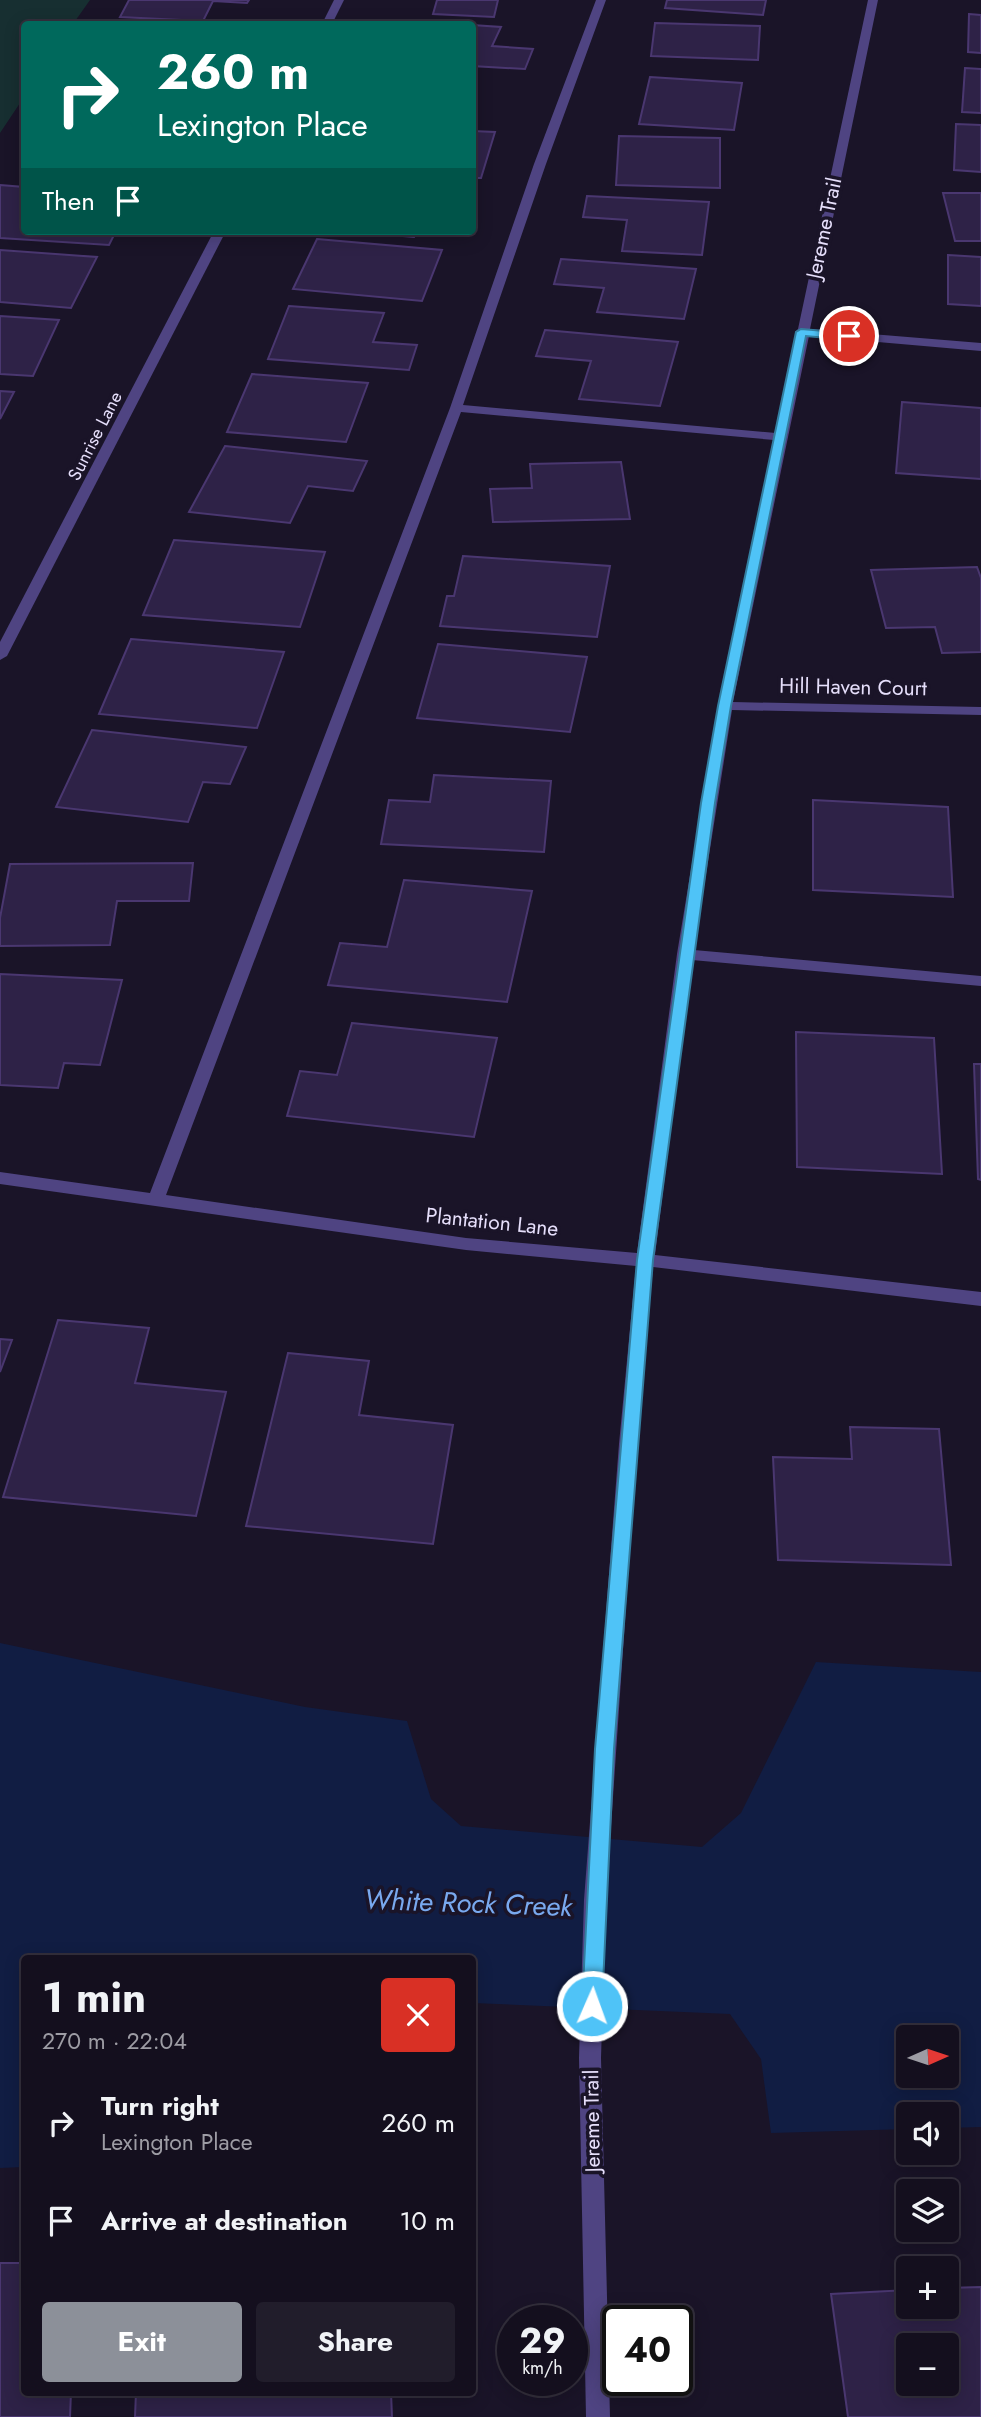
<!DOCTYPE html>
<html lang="en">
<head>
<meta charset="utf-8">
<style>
  :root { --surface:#140f1e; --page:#211d2b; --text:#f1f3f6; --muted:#9d9ca4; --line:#332f3c; --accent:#8c9099 }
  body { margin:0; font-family:Jost,sans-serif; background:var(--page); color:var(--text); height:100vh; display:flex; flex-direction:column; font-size:26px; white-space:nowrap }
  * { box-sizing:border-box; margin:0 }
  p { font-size:23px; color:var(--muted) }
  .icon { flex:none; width:38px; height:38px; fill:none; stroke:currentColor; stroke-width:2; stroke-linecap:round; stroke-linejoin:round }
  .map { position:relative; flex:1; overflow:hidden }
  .panel { position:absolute; left:21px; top:1955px; width:455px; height:441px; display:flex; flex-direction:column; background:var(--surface); border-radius:7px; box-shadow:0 4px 18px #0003,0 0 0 2px var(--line) }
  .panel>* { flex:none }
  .guide { position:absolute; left:21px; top:21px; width:455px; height:214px; border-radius:7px; box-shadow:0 4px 18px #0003,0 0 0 2px var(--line); background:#00695c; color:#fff; overflow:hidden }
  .needle { width:46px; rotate:87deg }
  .fabs { position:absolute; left:896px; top:2025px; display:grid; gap:14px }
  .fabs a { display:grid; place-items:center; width:63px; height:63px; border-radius:7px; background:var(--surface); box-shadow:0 4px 18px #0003,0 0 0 2px var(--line); font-size:35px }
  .speed { position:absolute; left:497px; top:2305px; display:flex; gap:14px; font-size:35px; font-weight:700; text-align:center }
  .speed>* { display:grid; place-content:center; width:91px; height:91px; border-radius:50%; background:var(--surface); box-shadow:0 4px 18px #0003,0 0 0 2px var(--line); line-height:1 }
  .speed small { font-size:18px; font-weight:400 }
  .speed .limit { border:4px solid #111; border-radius:10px; background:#fff; color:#111 }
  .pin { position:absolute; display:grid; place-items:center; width:60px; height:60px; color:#fff; margin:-30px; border:4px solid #fff; border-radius:50%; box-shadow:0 2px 7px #0007 }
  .me { position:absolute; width:77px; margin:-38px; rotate:2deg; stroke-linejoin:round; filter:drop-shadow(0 0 5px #0008) }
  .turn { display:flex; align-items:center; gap:24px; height:147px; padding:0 21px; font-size:32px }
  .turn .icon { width:91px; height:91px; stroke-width:2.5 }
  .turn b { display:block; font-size:49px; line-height:60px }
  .then { display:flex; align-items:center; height:66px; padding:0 21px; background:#0003; gap:14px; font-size:26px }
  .round { display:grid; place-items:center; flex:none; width:74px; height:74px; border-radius:7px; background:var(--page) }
  .summary { display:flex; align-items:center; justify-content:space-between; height:119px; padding:0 21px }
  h1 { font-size:42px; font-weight:700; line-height:52px }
  .button { display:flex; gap:14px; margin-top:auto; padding:14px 21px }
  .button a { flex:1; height:80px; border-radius:7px; background:var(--accent); color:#fff; font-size:28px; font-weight:700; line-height:80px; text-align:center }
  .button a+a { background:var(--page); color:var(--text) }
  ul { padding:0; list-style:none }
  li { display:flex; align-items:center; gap:21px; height:98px; padding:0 21px }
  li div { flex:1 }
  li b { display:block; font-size:26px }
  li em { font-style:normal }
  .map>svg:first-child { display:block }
</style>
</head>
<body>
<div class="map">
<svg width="981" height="2417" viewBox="0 0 981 2417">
  <rect width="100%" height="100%" fill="#1a1428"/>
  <polygon fill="#172f31" points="0,0 90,0 73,24 24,24 24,97 0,133"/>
  <path fill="#111d43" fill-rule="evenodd" d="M 0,1643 L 305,1707 L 407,1721 L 431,1799 L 461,1826 L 702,1847 L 741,1813 L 816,1662 L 981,1672 L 981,2127 L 947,2128 L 947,2114 L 908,2114 L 908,2129 L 771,2133 L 761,2059 L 730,2014 L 473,2003 L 472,1958 L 24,1958 L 24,2167 L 0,2168 ZM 908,2037 L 947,2037 L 947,2076 L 908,2076 Z"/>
  <g fill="#2e2247" stroke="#4a3770" stroke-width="2" fill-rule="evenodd">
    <polygon points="129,0 249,0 247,3 213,1 203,21 120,17"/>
    <polygon points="437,0 498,0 494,17 433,14"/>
    <polygon points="667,0 766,0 763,15 665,8"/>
    <polygon points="969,14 981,15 981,53 968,52"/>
    <polygon points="655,23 760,26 758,60 651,56"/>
    <polygon points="472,25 501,27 492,46 533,49 525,69 472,66"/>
    <polygon points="965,68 981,69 981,113 962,112"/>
    <polygon points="650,77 742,83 734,130 639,124"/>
    <polygon points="956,124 981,125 981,172 954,170"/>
    <polygon points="472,131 495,132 481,178 472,178"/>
    <polygon points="619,136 720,138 720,188 616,185"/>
    <polygon points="0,185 24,187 24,231 116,231 109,245 0,238"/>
    <polygon points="943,193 981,193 981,241 955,241"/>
    <polygon points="587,196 709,202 702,255 622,251 627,220 583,217"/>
    <polygon points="343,231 417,231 414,237"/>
    <polygon points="317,239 442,250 422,301 293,289"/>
    <polygon points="0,250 97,257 71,308 0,302"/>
    <polygon points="948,255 981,257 981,306 948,304"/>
    <polygon points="561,259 696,269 684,319 597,312 604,288 554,284"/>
    <polygon points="289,306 384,313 373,342 417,345 409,370 268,359"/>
    <polygon points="0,316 59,320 33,376 0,374"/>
    <polygon points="545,330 678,342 660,406 579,399 591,361 536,356"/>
    <polygon points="252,374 368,383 346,442 227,432"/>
    <polygon points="0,391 14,392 0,419"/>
    <polygon points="902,402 981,408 981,479 896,473"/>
    <polygon points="225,446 367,461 353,491 308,486 290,523 189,512"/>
    <polygon points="621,462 630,519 493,522 490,489 532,488 530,464"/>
    <polygon points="174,540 325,552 300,627 143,615"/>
    <polygon points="463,556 610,566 597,637 440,626 447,596 454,596"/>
    <polygon points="977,567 981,578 981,652 942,653 935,627 886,628 871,570"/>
    <polygon points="131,639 284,652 257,728 99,714"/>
    <polygon points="438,644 587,657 570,732 417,718"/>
    <polygon points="92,730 246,747 230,784 203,782 188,822 56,807"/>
    <polygon points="434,775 551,781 544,852 381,844 389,800 430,802"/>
    <polygon points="813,800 948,807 953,897 813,890"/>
    <polygon points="193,863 189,901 117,901 110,945 0,946 0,918 10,864"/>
    <polygon points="404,880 532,891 507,1002 328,985 340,943 387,947"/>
    <polygon points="0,974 122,980 100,1065 64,1063 58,1088 0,1085"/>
    <polygon points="352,1023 497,1038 474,1137 287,1116 300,1071 337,1075"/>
    <polygon points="796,1032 934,1038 942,1174 797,1167"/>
    <polygon points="974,1064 981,1064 981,1180 978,1179"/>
    <polygon points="58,1320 149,1328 135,1383 226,1392 196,1516 3,1497"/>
    <polygon points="0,1339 12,1340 0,1372"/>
    <polygon points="288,1353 369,1361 359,1415 453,1425 433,1544 246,1526"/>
    <polygon points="850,1427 939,1429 951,1565 778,1560 773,1457 852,1459"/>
    <polygon points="0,2263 24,2263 24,2392 71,2392 70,2417 0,2417"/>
    <path d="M 981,2287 L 981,2417 L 848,2417 L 831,2294 L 908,2290 L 908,2306 L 947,2306 L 947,2288 ZM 908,2345 L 947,2345 L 947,2384 L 908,2384 Z"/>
    <polygon points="136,2392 391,2392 392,2417 135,2417"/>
  </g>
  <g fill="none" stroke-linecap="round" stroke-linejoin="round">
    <g fill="#4f4482" fill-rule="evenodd">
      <polygon points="334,0 344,0 332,24 322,24"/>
      <path d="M 596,0 L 606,0 L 546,164 L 463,405 L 776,433 L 797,335 L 795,332 L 798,329 L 868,0 L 878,0 L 810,329 L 981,343 L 981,351 L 809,336 L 733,702 L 981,707 L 981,715 L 732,710 L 694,950 L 981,976 L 981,986 L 692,960 L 655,1255 L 981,1292 L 981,1306 L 653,1267 L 637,1444 L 606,1900 L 601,2058 L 610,2417 L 586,2417 L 579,2058 L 584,1900 L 619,1444 L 636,1266 L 466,1250 L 0,1184 L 0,1172 L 150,1193 L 450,408 L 534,164 ZM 461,412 L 774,440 L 718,706 L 677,954 L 637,1253 L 466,1238 L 166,1195 Z"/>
      <polygon points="214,231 226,231 7,656 0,660 0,642"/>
    </g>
  </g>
  <polygon fill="#4fc3f7" stroke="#337fa1" stroke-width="2" points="801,329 849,333 854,336 849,340 806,336 731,706 715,803 653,1260 614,1749 602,2006 599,2012 592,2015 585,2012 582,2006 595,1749 637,1260 701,803 718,706 796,332"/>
  <g text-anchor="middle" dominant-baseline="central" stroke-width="7" stroke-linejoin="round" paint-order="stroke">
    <g font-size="18" fill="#e6dffb" stroke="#1a1428">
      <text transform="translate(95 436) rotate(-63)">Sunrise Lane</text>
    </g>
    <g font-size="21" fill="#e6dffb" stroke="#1a1428">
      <text transform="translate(824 228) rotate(-78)">Jereme Trail</text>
      <text transform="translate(853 687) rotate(1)">Hill Haven Court</text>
      <text transform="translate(492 1222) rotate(6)">Plantation Lane</text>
      <text transform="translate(592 2121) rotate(-91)">Jereme Trail</text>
    </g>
    <g font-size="28" font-style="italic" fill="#79a9ef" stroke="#1a1428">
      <text transform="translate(468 1903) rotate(2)">White Rock Creek</text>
    </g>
  </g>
</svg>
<div class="fabs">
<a><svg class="needle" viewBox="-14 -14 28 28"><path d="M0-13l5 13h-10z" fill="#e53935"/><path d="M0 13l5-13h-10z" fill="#9d9ca4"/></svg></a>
<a><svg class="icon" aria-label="sound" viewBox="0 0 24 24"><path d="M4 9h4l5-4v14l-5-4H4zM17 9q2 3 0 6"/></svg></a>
<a><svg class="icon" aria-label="layers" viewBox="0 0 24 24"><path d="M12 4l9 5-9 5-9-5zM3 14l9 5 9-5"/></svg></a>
<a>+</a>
<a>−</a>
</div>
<div class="speed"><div>29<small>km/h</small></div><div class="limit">40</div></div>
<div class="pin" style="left:849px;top:336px;background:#d93025"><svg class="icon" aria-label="arrive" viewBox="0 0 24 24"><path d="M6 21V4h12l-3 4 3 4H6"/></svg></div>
<svg class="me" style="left:592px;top:2006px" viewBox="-20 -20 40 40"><circle r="17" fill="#4fc3f7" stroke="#fff" stroke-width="3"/><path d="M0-11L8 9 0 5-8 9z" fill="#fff"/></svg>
<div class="guide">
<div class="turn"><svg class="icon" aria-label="right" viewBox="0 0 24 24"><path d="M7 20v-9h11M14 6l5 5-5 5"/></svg><div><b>260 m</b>Lexington Place</div></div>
<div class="then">Then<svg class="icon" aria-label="arrive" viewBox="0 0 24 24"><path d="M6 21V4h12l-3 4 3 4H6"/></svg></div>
</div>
<section class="panel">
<div class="summary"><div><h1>1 min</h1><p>270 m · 22:04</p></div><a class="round" style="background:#d93025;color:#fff"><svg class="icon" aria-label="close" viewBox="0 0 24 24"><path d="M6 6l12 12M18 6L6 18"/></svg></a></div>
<ul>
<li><svg class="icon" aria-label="right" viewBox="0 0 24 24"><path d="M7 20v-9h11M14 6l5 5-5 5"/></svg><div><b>Turn right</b><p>Lexington Place</p></div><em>260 m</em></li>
<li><svg class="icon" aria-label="arrive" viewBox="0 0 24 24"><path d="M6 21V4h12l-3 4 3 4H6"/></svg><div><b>Arrive at destination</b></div><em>10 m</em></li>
</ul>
<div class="button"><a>Exit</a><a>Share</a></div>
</section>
</div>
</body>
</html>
